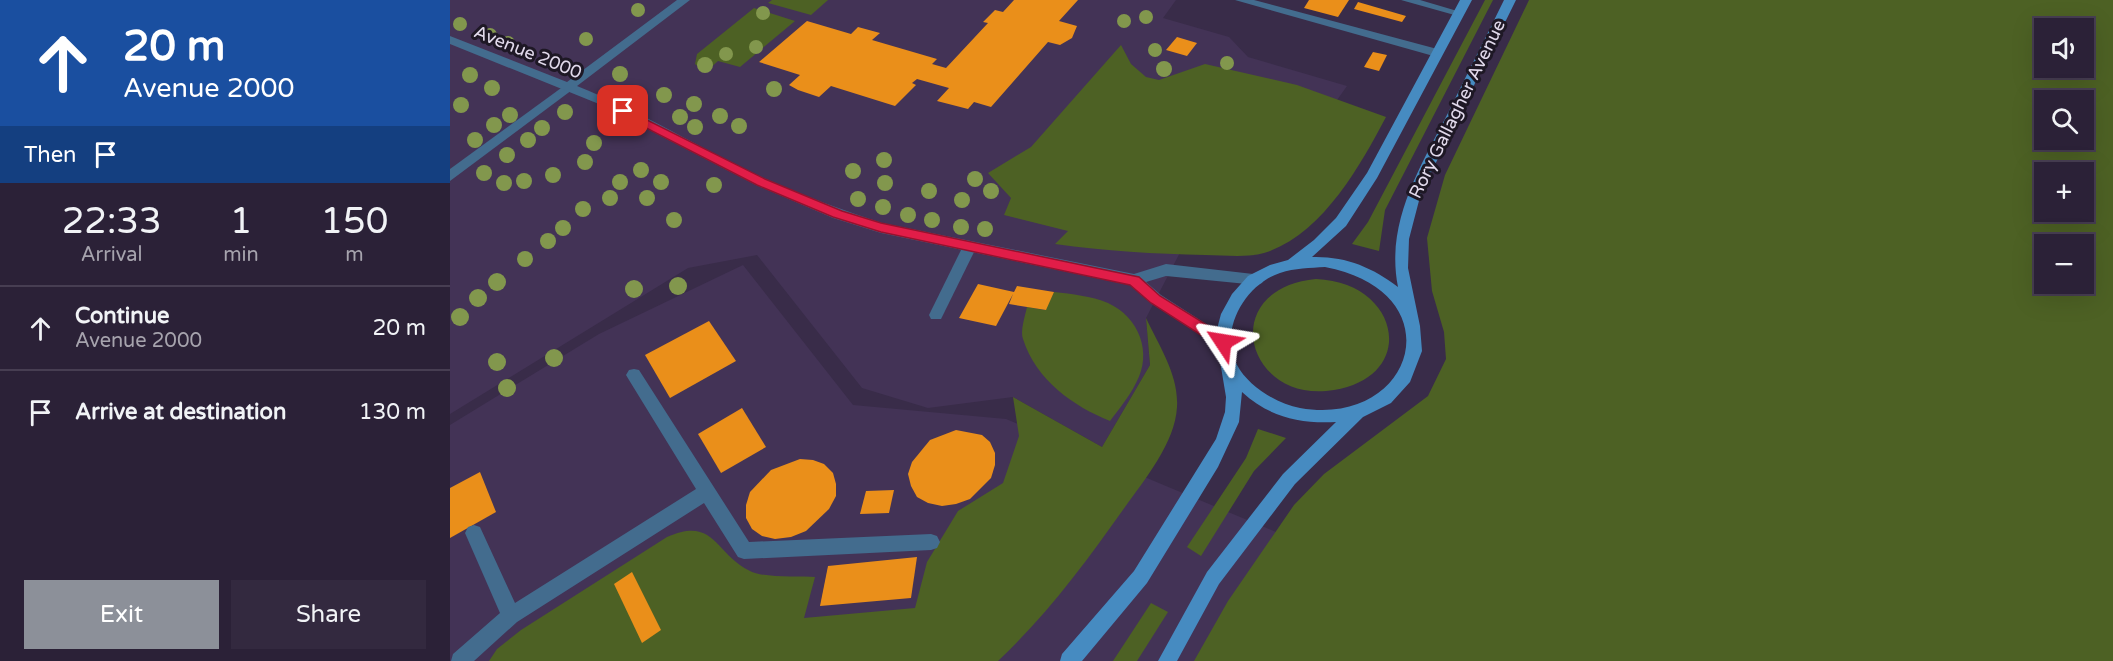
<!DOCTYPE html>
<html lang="en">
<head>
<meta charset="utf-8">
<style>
  :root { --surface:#2b2137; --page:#33293f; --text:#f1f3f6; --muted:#a6a3ad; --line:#473e52; --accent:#8c9099 }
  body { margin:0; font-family:"Varela Round",sans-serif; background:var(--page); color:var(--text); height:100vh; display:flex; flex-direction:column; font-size:22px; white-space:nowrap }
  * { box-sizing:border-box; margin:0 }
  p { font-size:20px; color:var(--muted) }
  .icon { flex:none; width:33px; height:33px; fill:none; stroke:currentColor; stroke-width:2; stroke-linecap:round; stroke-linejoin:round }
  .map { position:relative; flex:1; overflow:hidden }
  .panel { display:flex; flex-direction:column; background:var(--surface); width:450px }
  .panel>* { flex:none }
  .guide { background:#1a4fa0; color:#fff; overflow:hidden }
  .tools { position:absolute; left:1584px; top:18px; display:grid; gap:12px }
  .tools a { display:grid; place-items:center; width:60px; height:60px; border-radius:0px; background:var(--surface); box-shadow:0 6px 24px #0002,0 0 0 2px var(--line); font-size:30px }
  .pin { position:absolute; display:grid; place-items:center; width:51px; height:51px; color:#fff; margin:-26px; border-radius:12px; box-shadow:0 3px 9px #0006 }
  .me { position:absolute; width:66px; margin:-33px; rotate:303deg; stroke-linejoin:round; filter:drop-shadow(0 0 4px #0008) }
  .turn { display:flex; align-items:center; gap:21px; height:126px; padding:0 24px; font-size:27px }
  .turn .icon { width:78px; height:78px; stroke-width:2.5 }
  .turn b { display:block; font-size:42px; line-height:51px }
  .then { display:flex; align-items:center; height:57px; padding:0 24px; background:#0003; gap:12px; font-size:22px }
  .eta { display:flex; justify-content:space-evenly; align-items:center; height:102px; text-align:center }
  .eta b { font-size:36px; font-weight:600; line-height:42px }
  .button { display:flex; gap:12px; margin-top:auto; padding:12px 24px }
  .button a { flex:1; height:69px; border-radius:0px; background:var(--accent); color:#fff; font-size:24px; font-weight:600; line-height:69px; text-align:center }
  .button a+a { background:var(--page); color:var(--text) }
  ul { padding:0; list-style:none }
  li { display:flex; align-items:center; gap:18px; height:84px; padding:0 24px; border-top:2px solid var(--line) }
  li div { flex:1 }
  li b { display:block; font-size:22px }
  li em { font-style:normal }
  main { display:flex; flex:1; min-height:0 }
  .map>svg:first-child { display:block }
</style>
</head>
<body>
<main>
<section class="panel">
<div class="guide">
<div class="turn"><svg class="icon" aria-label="ahead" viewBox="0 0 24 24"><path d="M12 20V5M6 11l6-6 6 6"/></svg><div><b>20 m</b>Avenue 2000</div></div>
<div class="then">Then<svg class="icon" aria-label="arrive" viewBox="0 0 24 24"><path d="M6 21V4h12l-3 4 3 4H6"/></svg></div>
</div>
<div class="eta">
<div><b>22:33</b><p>Arrival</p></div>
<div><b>1</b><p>min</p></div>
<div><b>150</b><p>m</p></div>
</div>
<ul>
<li><svg class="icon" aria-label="ahead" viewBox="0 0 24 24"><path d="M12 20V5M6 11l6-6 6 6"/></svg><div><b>Continue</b><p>Avenue 2000</p></div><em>20 m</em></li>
<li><svg class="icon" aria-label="arrive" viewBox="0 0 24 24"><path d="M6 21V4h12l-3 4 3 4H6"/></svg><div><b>Arrive at destination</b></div><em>130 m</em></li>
</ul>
<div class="button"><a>Exit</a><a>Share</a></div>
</section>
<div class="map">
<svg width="1663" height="661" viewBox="0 0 1663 661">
  <rect width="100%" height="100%" fill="#392c49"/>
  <g fill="#433356">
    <polygon points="0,0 726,0 713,18 779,37 798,57 897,86 814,203 737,239 696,318 700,365 652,447 563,397 478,408 412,388 307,255 238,268 0,414"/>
    <polygon points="293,265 403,405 556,419 1134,661 0,661 0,425 149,334"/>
  </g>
  <g fill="#4d6124" fill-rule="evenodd">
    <polygon points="322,0 378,0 361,15 318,3"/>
    <polygon points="1035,0 1043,0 935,210 929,251 902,244 918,222"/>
    <path d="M 1079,0 L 1663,0 L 1663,661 L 744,661 L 778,601 L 844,505 L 874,474 L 978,396 L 996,359 L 994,332 L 982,291 L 977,238 L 995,175 ZM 1594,28 L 1634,28 L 1634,68 L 1594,68 ZM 1594,100 L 1634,100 L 1634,140 L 1594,140 ZM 1594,172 L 1634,172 L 1634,212 L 1594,212 ZM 1594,244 L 1634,244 L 1634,284 L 1594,284 Z"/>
    <polygon points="304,8 345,21 290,67 268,61 256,72 245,64 247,54"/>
    <path d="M 671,45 L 681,64 L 696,77 L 709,80 L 755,64 L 847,85 L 936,117 C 910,166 872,235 814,253 C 796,258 774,255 755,255 C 705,254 655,251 605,244 L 618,231 L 554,215 L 561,198 L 538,173 L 581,147 Z"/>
    <path d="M 866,279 C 950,282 969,376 884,390 C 796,405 765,289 866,279 Z"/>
    <path d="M 604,292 C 622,294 641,296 658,303 C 689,317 703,353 686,383 C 679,397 669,409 660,421 C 623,406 586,380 573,339 C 570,331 575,316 577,307 L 595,310 Z"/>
    <path d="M 696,318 C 709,346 729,375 727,407 C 725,443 695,479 675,507 C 636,562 597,615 548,661 L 39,661 L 47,649 L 71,630 L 217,537 C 265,516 264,553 300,571 C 312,578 349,576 365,577 L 354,618 L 465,608 L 477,562 L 508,511 L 553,483 L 569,436 L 563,397 L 652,447 L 700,365 Z"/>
    <polygon points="808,429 836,438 804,471 751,556 737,547 796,458"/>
    <polygon points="701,603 718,612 687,661 663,661"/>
  </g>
  <g fill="#ea8f1a">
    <polygon points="564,0 628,0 609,21 627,26 622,38 610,45 598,42 541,107 524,102 518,109 487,101 499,88 467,79 462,83 466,85 445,106 381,86 369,97 348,90 339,85 350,75 309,62 357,21 401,34 408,27 430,33 422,40 487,59 482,64 496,68 538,23 533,22 545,10 553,12"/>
    <polygon points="859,0 899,0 888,17 854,8"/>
    <polygon points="908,2 956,16 952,22 904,9"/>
    <polygon points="727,37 747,43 737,56 716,50"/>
    <polygon points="923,52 937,55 929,71 914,67"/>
    <polygon points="528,284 564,292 567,286 604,292 596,310 559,304 563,294 546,326 509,318"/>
    <polygon points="259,321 286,361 220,398 195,355"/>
    <polygon points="292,408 316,447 271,473 248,434"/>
    <polygon points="506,430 532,435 540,442 545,453 545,465 541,478 520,499 506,504 492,506 478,503 467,497 461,486 458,474 462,462 480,440"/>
    <polygon points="350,459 363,460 374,464 383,473 386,484 386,496 379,509 356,531 341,537 325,539 312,536 302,529 296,518 296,505 300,492 321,470"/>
    <polygon points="30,472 46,512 0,538 0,488"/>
    <polygon points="444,490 439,513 410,514 416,491"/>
    <polygon points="467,557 461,598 370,606 378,566"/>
    <polygon points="182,572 211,630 192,643 164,584"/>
  </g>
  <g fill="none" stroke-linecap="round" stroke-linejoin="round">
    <g fill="#436c8e" fill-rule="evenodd">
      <polygon points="785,0 804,0 991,50 993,53 987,57"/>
      <polygon points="951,0 970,0 1014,13 1008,16"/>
      <polygon points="118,83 124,87 122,90 0,181 0,169"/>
      <polygon points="520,241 527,246 493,315 491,319 481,319 479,315 513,246"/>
      <polygon points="184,369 189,370 299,542 481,534 487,536 490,542 487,548 481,550 294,559 288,557 254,503 67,622 24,661 1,661 3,654 50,613 15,533 18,527 24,525 30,527 65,603 246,489 179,380 176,375 179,370"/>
    </g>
    <path fill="#436c8e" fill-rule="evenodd" d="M 227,0 L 240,0 L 127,86 C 193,112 252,150 316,179 C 354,196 392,210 432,223 L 684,274 L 716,264 L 812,275 L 814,279 L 812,283 L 807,285 L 716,276 L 696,282 L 711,295 L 778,338 L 781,342 L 778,346 L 768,346 L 701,303 L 680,285 L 431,233 L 383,218 L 306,185 L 149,104 L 0,44 L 0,36 L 117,82 Z"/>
    <path fill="#468bc1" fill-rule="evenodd" d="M 1010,0 L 1022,0 L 927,178 L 896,226 L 862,257 C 895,256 922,267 948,287 C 935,222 971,166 999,111 C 1017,74 1036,37 1054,0 L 1066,0 L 971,193 L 959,239 L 958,268 L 970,326 L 972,351 L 960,382 L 941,403 L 913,417 L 845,484 L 769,584 L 727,661 L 708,661 L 757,572 L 833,474 L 886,422 C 850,424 819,417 792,392 L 789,422 L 768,467 L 697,583 L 632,661 L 610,661 L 612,654 L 684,571 L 766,439 L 775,412 L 776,397 L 767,343 L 767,329 L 771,314 L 782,294 L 798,276 L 820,265 L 838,260 L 864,240 L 886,218 L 917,173 ZM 875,267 C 1006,292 965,428 850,408 C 827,404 798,386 787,365 C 768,330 796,284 830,273 C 845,268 860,268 875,267 Z"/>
  </g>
  <g fill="#82974d">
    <circle cx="188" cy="10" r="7"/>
    <circle cx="313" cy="13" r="7"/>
    <circle cx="696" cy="17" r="7"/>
    <circle cx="674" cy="21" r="7"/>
    <circle cx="10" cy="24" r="7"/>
    <circle cx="40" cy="35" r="7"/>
    <circle cx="136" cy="39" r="7"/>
    <circle cx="58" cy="43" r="7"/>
    <circle cx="306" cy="47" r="7"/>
    <circle cx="705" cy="50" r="7"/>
    <circle cx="276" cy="54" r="7"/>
    <circle cx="777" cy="63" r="7"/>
    <circle cx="255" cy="65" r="8"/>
    <circle cx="714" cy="69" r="8"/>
    <circle cx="170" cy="74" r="8"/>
    <circle cx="20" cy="75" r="8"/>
    <circle cx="42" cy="88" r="8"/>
    <circle cx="324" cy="89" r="8"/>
    <circle cx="214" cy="95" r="8"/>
    <circle cx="244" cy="104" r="8"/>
    <circle cx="11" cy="105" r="8"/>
    <circle cx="115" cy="112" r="8"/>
    <circle cx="60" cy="115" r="8"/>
    <circle cx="270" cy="116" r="8"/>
    <circle cx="230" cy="117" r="8"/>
    <circle cx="44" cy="125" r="8"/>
    <circle cx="289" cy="126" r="8"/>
    <circle cx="245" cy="127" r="8"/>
    <circle cx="92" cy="128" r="8"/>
    <circle cx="25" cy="140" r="8"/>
    <circle cx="78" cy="140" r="8"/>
    <circle cx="144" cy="143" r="8"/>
    <circle cx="57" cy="155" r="8"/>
    <circle cx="434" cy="160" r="8"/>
    <circle cx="135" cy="162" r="8"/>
    <circle cx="191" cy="170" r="8"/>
    <circle cx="403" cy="171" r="8"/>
    <circle cx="34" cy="173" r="8"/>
    <circle cx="103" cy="175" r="8"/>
    <circle cx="525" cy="179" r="8"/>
    <circle cx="74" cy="181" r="8"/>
    <circle cx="170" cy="182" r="8"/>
    <circle cx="211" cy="182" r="8"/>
    <circle cx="54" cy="183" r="8"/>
    <circle cx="435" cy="183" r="8"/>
    <circle cx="264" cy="185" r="8"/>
    <circle cx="479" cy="191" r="8"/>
    <circle cx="541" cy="191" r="8"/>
    <circle cx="160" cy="198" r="8"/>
    <circle cx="197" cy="198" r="8"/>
    <circle cx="408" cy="199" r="8"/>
    <circle cx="512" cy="200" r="8"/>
    <circle cx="433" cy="207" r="8"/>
    <circle cx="133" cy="209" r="8"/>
    <circle cx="458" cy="215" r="8"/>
    <circle cx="224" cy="220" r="8"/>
    <circle cx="482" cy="220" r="8"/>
    <circle cx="511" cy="227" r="8"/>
    <circle cx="113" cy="228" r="8"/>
    <circle cx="535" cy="229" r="8"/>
    <circle cx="98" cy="241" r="8"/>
    <circle cx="75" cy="259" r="8"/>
    <circle cx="47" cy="282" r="9"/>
    <circle cx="228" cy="286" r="9"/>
    <circle cx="184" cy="289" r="9"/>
    <circle cx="28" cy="298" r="9"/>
    <circle cx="10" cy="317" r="9"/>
    <circle cx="104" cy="358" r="9"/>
    <circle cx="47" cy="362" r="9"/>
    <circle cx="57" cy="388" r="9"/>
  </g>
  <polygon fill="#e11d48" stroke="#92132f" stroke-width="1.5" points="173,108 315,179 392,211 431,223 689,277 710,296 778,338 780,342 778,346 768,346 701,303 680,285 431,232 383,217 307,185 169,114 168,111"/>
  <g text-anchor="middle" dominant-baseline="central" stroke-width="6" stroke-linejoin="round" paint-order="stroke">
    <g font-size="18" fill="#e2daec" stroke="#1e1825">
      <text transform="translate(78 52) rotate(22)">Avenue 2000</text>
      <text transform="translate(1007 109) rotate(-64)">Rory Gallagher Avenue</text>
    </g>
  </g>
</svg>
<div class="tools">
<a><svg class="icon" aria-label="sound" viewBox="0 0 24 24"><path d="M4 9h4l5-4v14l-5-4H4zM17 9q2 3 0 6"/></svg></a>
<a><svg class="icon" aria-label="search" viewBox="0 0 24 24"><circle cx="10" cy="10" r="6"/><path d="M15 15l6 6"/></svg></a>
<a>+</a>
<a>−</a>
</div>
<div class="pin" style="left:173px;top:111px;background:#d93025"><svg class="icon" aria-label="arrive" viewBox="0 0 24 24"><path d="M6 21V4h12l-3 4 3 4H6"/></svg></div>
<svg class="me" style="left:773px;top:342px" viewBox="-20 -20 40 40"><path d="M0-17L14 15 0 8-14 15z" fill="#e11d48" stroke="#fff" stroke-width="4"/></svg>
</div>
</main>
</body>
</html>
